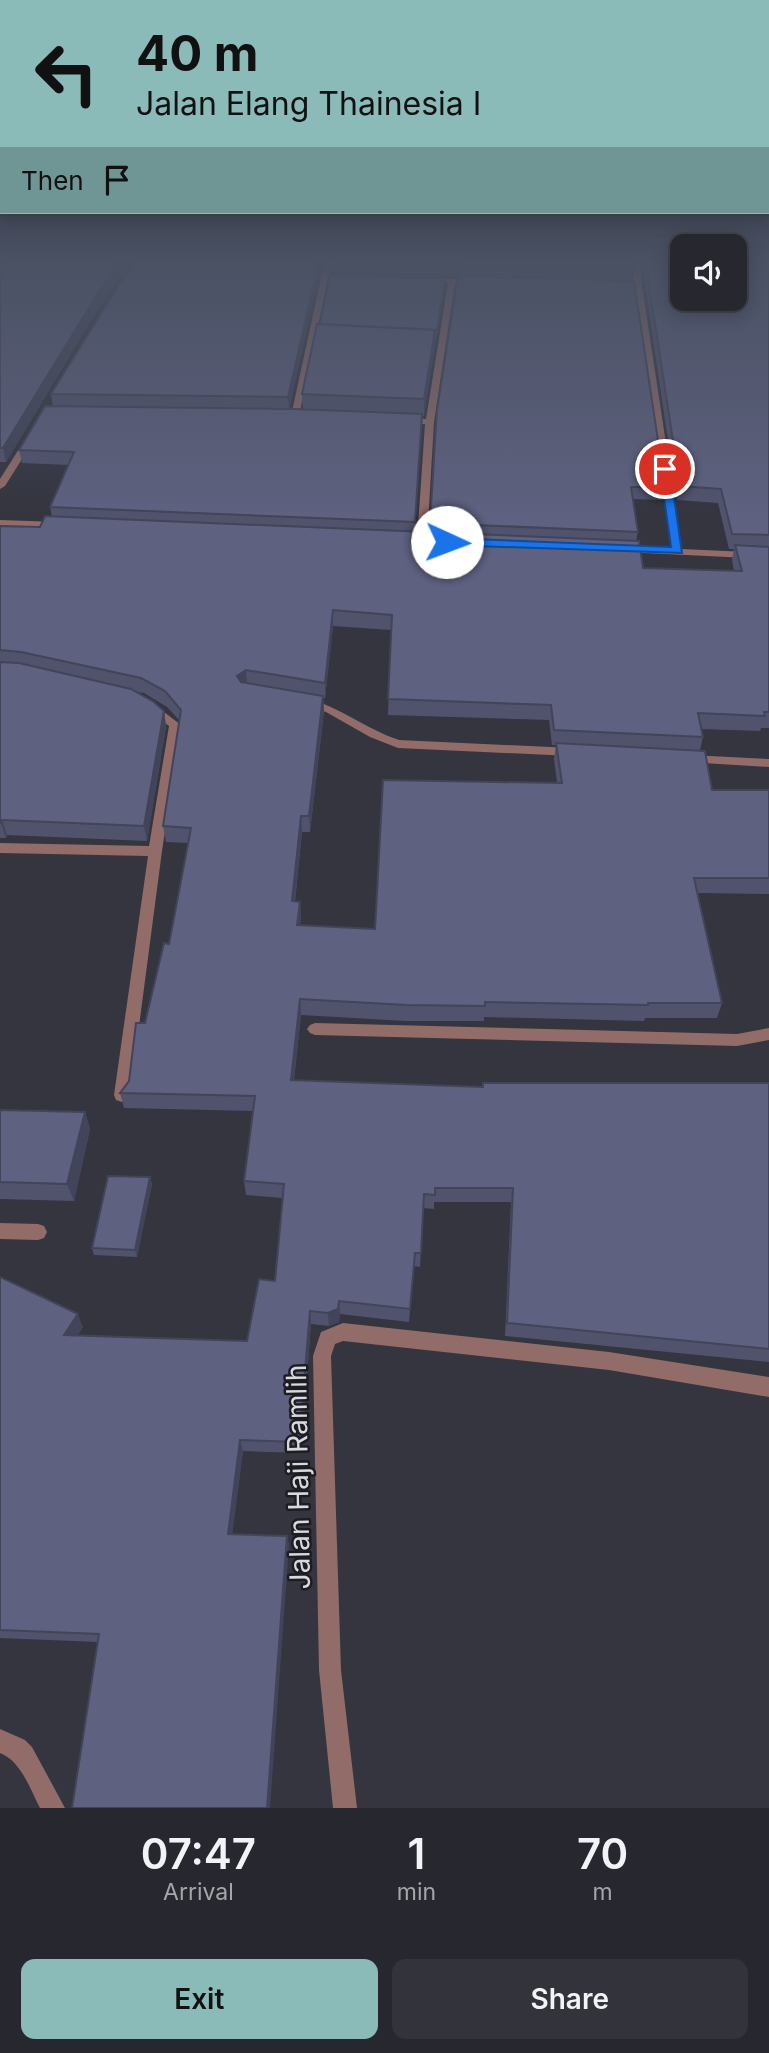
<!DOCTYPE html>
<html lang="en">
<head>
<meta charset="utf-8">
<style>
  :root { --surface:#27282f; --page:#33343b; --text:#f1f3f6; --muted:#a4a6aa; --line:#43444b; --accent:#8bbbb9 }
  body { margin:0; font-family:Inter,sans-serif; background:var(--page); color:var(--text); height:100vh; display:flex; flex-direction:column; font-size:26px; white-space:nowrap }
  * { box-sizing:border-box; margin:0 }
  p { font-size:23px; color:var(--muted) }
  .icon { flex:none; width:38px; height:38px; fill:none; stroke:currentColor; stroke-width:2; stroke-linecap:round; stroke-linejoin:round }
  .map { position:relative; height:1808px; overflow:hidden }
  .panel { display:flex; flex-direction:column; background:var(--surface); flex:1 }
  .panel>* { flex:none }
  .banner { position:absolute; left:0px; top:0px; width:770px; height:214px; box-shadow:0 4px 18px #0003,0 0 0 2px var(--line); background:#8bbbb9; color:#111; overflow:hidden }
  .buttons { position:absolute; left:670px; top:234px; display:grid; gap:14px }
  .buttons a { display:grid; place-items:center; width:77px; height:77px; border-radius:14px; background:var(--surface); box-shadow:0 4px 18px #0003,0 0 0 2px var(--line); font-size:35px }
  .pin { position:absolute; display:grid; place-items:center; width:60px; height:60px; color:#fff; margin:-30px; border:4px solid #fff; border-radius:50%; box-shadow:0 2px 7px #0007 }
  .me { position:absolute; width:77px; margin:-38px; rotate:92deg; stroke-linejoin:round; filter:drop-shadow(0 0 5px #0008) }
  .turn { display:flex; align-items:center; gap:24px; height:147px; padding:0 21px; font-size:32px }
  .turn .icon { width:91px; height:91px; stroke-width:2.5 }
  .turn b { display:block; font-size:49px; line-height:60px }
  .then { display:flex; align-items:center; height:66px; padding:0 21px; background:#0003; gap:14px; font-size:26px }
  .eta { display:flex; justify-content:space-evenly; align-items:center; height:119px; text-align:center }
  .eta b { font-size:42px; font-weight:600; line-height:49px }
  .primary-button { display:flex; gap:14px; margin-top:auto; padding:14px 21px }
  .primary-button a { flex:1; height:80px; border-radius:14px; background:var(--accent); color:#111; font-size:28px; font-weight:600; line-height:80px; text-align:center }
  .primary-button a+a { background:var(--page); color:var(--text) }
  .map>svg:first-child { display:block }
</style>
</head>
<body>
<div class="map">
<svg width="769" height="1808" viewBox="0 0 769 1808">
  <rect width="100%" height="100%" fill="#34353f"/>
  <g fill="none" stroke-linecap="round" stroke-linejoin="round">
    <g fill="#916c69" fill-rule="evenodd">
      <polygon points="326,259 333,259 329,274 351,277 347,279 328,278 299,416 295,419 291,416 321,278 319,276 322,274"/>
      <polygon points="632,259 640,259 641,279 682,549 769,553 769,559 624,552 619,549 624,546 672,548 633,279"/>
      <polygon points="427,278 473,280 477,282 473,284 455,283 434,422 427,541 422,544 417,541 425,424 403,424 399,421 403,418 426,419 448,283 424,282 424,278"/>
      <polygon points="26,438 34,440 5,486 0,489 0,479"/>
      <polygon points="0,520 58,522 63,525 58,528 0,526"/>
      <path d="M 306,698 C 340,707 366,729 399,740 L 572,748 L 578,752 L 572,756 L 398,748 L 370,737 L 326,712 L 302,705 L 300,702 Z"/>
      <polygon points="151,702 181,725 162,851 130,1095 128,1100 122,1102 116,1100 114,1095 148,856 0,853 0,843 149,846 169,726 147,709 145,706"/>
      <polygon points="690,755 769,759 769,767 686,762 684,759 686,756"/>
      <polygon points="315,1023 737,1034 769,1028 769,1040 737,1046 315,1035 310,1033 307,1029 310,1025"/>
      <polygon points="0,1223 38,1224 44,1226 47,1232 44,1238 38,1240 0,1239"/>
      <polygon points="343,1323 609,1352 769,1377 769,1397 609,1370 343,1341 335,1344 331,1356 341,1670 357,1808 333,1808 319,1670 313,1356 321,1332"/>
      <path d="M 0,1729 L 25,1740 L 32,1747 L 65,1808 L 40,1808 C 30,1789 21,1761 0,1753 Z"/>
    </g>
  </g>
  <g fill="#51536d" fill-rule="evenodd">
    <polygon points="0,259 95,314 6,462 0,462"/>
    <path d="M 332,259 L 633,270 L 631,281 L 665,487 L 662,500 L 633,499 L 638,532 L 636,541 L 643,568 L 734,571 L 732,560 L 734,549 L 729,549 L 718,503 L 677,500 L 643,272 L 644,262 L 642,262 L 640,259 L 682,259 L 682,299 L 735,259 L 769,259 L 769,728 L 761,728 L 760,731 L 701,729 L 703,737 L 700,750 L 712,790 L 769,790 L 769,894 L 698,893 L 722,1003 L 717,1018 L 645,1018 L 644,1021 L 484,1017 L 484,1021 L 406,1021 L 301,1015 L 294,1080 L 482,1087 L 483,1083 L 769,1083 L 769,1362 L 505,1336 L 511,1202 L 434,1202 L 434,1209 L 423,1208 L 420,1267 L 414,1266 L 409,1322 L 340,1314 L 339,1322 L 329,1326 L 311,1324 L 301,1453 L 243,1451 L 232,1534 L 287,1536 L 289,1546 L 98,1642 L 0,1638 L 0,1277 L 83,1327 L 78,1335 L 247,1341 L 275,1281 L 283,1198 L 246,1195 L 244,1181 L 253,1111 L 124,1108 L 120,1093 L 129,1081 L 169,944 L 189,843 L 166,842 L 163,826 L 180,721 L 167,707 L 144,693 L 136,692 L 164,711 L 166,727 L 147,841 L 7,835 L 6,838 L 0,838 L 0,526 L 40,527 L 52,516 L 50,507 L 69,465 L 22,463 L 19,450 L 53,407 L 51,394 L 318,273 L 318,279 L 289,409 L 303,410 L 302,394 L 320,324 L 445,279 L 424,416 L 422,416 L 415,532 L 430,532 L 437,410 L 458,276 L 332,271 ZM 333,626 L 391,630 L 388,715 L 549,720 L 552,745 L 556,745 L 554,759 L 557,782 L 375,929 L 300,925 L 301,917 L 300,902 L 295,902 L 302,832 L 310,832 L 324,711 L 323,698 L 325,698 Z"/>
    <polygon points="0,1110 85,1112 90,1129 74,1201 0,1199"/>
    <polygon points="150,1177 152,1184 137,1257 94,1255 92,1248"/>
  </g>
  <g fill="#424459">
    <polygon points="122,259 133,259 95,314 6,462 3,448 93,301"/>
    <polygon points="318,259 325,259 318,273 318,279 289,410 288,397 316,263"/>
    <polygon points="445,279 445,285 437,337 437,330"/>
    <polygon points="435,330 435,346 424,416 424,399"/>
    <polygon points="333,610 333,626 325,698 325,683"/>
    <polygon points="246,670 247,685 238,691 237,676"/>
    <polygon points="323,696 324,711 310,832 309,816"/>
    <polygon points="164,711 166,727 147,841 144,826"/>
    <polygon points="301,816 302,832 293,917 292,901"/>
    <polygon points="2,820 7,835 6,838 1,823"/>
    <polygon points="300,902 301,917 298,940 297,925"/>
    <polygon points="300,999 301,1015 292,1095 291,1080"/>
    <polygon points="85,1112 90,1129 74,1201 67,1184"/>
    <polygon points="150,1177 152,1184 137,1257 135,1250"/>
    <polygon points="339,1301 340,1314 339,1322 329,1326 328,1313"/>
    <polygon points="310,1311 311,1324 301,1453 299,1442"/>
    <polygon points="78,1314 83,1327 70,1348 64,1335"/>
    <polygon points="240,1440 243,1451 231,1544 228,1534"/>
    <polygon points="287,1536 289,1546 270,1808 267,1808"/>
  </g>
  <g fill="#5e617f" stroke="#424459" stroke-width="2">
    <polygon points="0,259 122,259 93,301 3,448 0,448"/>
    <polygon points="135,259 318,259 316,263 318,266 288,397 51,394"/>
    <polygon points="332,259 633,259 633,270"/>
    <polygon points="645,259 682,260 682,299 735,299 735,259 736,259 736,261 769,263 769,535 732,534 721,489 680,486"/>
    <polygon points="330,274 445,279 437,330 320,324"/>
    <polygon points="458,275 634,281 665,487 631,487 638,532 430,523 437,410"/>
    <polygon points="317,324 435,330 424,399 302,394"/>
    <polygon points="45,406 294,409 422,414 415,522 50,507 74,452 19,450"/>
    <polygon points="45,516 639,541 643,568 742,571 735,545 769,547 769,712 764,712 765,716 698,713 703,737 554,730 551,705 388,699 392,615 333,610 325,683 246,670 237,676 241,682 323,696 309,816 301,816 292,901 300,902 297,925 375,929 383,780 562,783 556,743 705,751 712,790 769,790 769,878 694,878 722,1003 648,1003 648,1005 485,1002 485,1006 406,1005 300,999 291,1080 483,1087 483,1083 769,1083 769,1349 507,1323 513,1188 435,1188 435,1195 424,1194 421,1253 415,1253 410,1309 339,1301 338,1309 328,1313 310,1311 299,1442 240,1440 228,1534 287,1536 267,1808 72,1808 99,1634 0,1630 0,1277 78,1314 64,1335 247,1341 259,1279 275,1281 284,1184 244,1181 255,1096 120,1093 129,1081 136,1023 145,1023 164,943 169,944 191,828 163,826 181,710 165,691 141,678 21,652 0,650 0,526 40,527"/>
    <polygon points="0,662 19,663 131,689 154,702 164,711 144,826 2,820 1,823 0,823"/>
    <polygon points="0,1110 85,1112 67,1184 0,1182"/>
    <polygon points="108,1176 150,1177 135,1250 92,1248"/>
  </g>
  <linearGradient id="sky" x2="0" y2="1"><stop stop-color="#1d1d23"/><stop offset="0.51" stop-color="#4a5163"/><stop offset="1" stop-color="#4a5163" stop-opacity="0"/></linearGradient>
  <rect width="769" height="512" fill="url(#sky)"/>
  <polygon fill="#1a73e8" stroke="#114b97" stroke-width="2" points="665,465 670,469 682,553 447,545 441,542 447,538 671,547 660,469"/>
  <g text-anchor="middle" dominant-baseline="central" stroke-width="5" stroke-linejoin="round" paint-order="stroke">
    <g font-size="28" fill="#d8d9df" stroke="#1c1d21">
      <text transform="translate(298 1477) rotate(-91)">Jalan Haji Ramlih</text>
    </g>
  </g>
</svg>
<div class="buttons">
<a><svg class="icon" aria-label="sound" viewBox="0 0 24 24"><path d="M4 9h4l5-4v14l-5-4H4zM17 9q2 3 0 6"/></svg></a>
</div>
<div class="pin" style="left:665px;top:469px;background:#d93025"><svg class="icon" aria-label="arrive" viewBox="0 0 24 24"><path d="M6 21V4h12l-3 4 3 4H6"/></svg></div>
<svg class="me" style="left:447px;top:542px" viewBox="-20 -20 40 40"><circle r="19" fill="#fff"/><path d="M0-13L10 11 0 6-10 11z" fill="#1a73e8"/></svg>
<div class="banner">
<div class="turn"><svg class="icon" aria-label="left" viewBox="0 0 24 24"><path d="M17 20v-9H6M10 6l-5 5 5 5"/></svg><div><b>40 m</b>Jalan Elang Thainesia I</div></div>
<div class="then">Then<svg class="icon" aria-label="arrive" viewBox="0 0 24 24"><path d="M6 21V4h12l-3 4 3 4H6"/></svg></div>
</div>
</div>
<section class="panel">
<div class="eta">
<div><b>07:47</b><p>Arrival</p></div>
<div><b>1</b><p>min</p></div>
<div><b>70</b><p>m</p></div>
</div>
<div class="primary-button"><a>Exit</a><a>Share</a></div>
</section>
</body>
</html>
